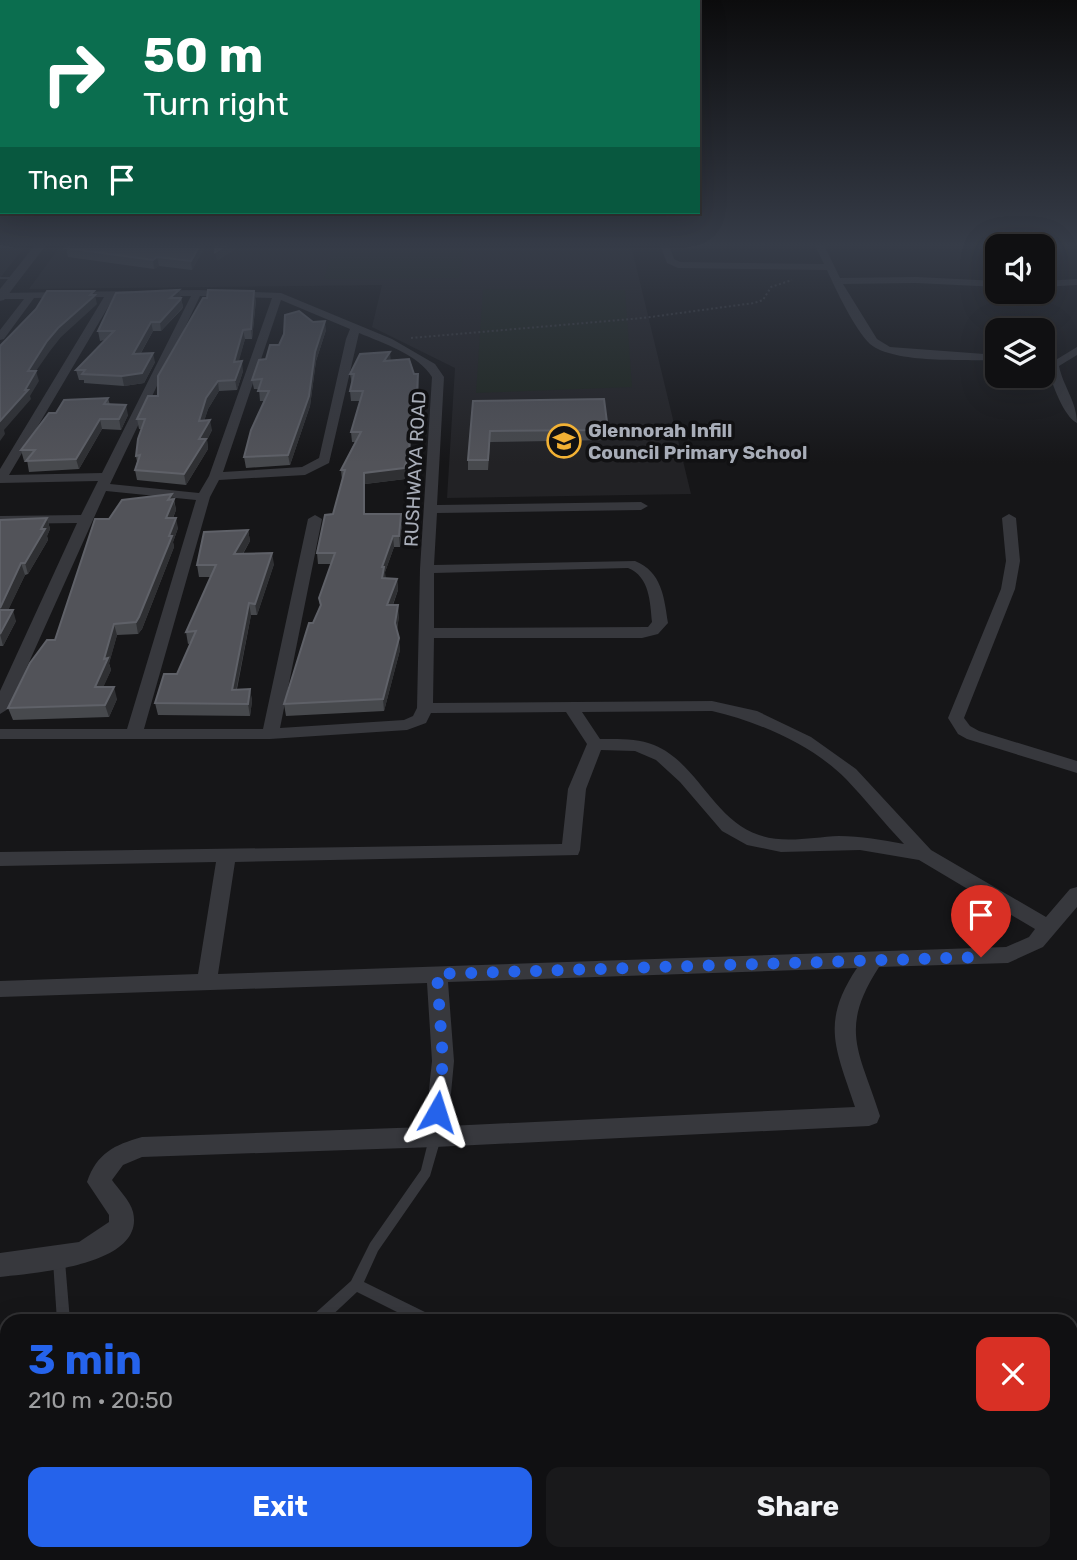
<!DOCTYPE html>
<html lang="en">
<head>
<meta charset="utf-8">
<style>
  :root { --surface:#101012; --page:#19191b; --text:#f1f3f6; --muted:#9c9d9f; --line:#303032; --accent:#2563eb }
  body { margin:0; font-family:Rubik,sans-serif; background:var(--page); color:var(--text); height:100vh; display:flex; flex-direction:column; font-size:26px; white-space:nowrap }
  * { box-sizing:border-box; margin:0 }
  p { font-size:23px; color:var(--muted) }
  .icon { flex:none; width:38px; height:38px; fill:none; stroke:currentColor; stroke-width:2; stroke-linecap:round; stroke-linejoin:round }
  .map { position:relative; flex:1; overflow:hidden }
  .drawer { position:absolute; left:0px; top:1314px; width:1078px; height:247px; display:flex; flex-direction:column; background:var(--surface); border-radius:21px 21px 0 0; box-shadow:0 7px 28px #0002,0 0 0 2px var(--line) }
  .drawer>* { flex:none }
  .hud { position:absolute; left:0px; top:0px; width:700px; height:214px; box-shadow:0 7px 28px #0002,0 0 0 2px var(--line); background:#0b6e4f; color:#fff; overflow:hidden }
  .controls { position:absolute; left:985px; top:234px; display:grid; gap:14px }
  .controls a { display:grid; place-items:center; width:70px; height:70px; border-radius:14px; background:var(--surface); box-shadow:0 7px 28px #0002,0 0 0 2px var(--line); font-size:35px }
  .pin { position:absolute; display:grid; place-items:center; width:60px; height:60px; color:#fff; margin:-72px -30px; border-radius:50% 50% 50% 0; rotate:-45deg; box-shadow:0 0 7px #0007 }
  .pin .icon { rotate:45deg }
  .me { position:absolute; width:77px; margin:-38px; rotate:6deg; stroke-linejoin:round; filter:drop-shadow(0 0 5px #0008) }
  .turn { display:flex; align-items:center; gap:24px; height:147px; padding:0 28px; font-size:32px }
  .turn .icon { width:91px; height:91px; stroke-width:2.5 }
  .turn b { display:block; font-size:49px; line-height:60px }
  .then { display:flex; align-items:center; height:66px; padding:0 28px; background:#0003; gap:14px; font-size:26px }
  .round { display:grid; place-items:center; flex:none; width:74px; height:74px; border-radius:14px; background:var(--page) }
  .overview { display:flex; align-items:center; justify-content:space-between; height:119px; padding:0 28px }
  h1 { font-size:42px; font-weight:700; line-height:52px; color:var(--accent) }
  .primary-button { display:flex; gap:14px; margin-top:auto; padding:14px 28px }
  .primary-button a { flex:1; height:80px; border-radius:14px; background:var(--accent); color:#fff; font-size:28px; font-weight:700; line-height:80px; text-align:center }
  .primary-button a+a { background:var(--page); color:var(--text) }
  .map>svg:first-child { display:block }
</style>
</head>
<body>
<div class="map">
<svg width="1077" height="1560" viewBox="0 0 1077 1560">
  <rect width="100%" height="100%" fill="#161618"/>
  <g fill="#222225">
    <polygon points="0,245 26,245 0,278"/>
    <polygon points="61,245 631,245 691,494 447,498 455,368 372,327 382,285 29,289"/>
  </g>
  <g fill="#1e261f">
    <polygon points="334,245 466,245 459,278 324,279"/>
    <polygon points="483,289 625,290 632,387 476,393"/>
  </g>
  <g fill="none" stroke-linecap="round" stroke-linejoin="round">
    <polyline stroke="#3d3f44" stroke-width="2" stroke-dasharray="2 2.5" stroke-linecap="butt" points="411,338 643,318 754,303 763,300 771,287 792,280"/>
    <g fill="#37383d" fill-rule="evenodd">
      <polygon points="0,277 14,277 16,278 14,279 0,279"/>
      <polygon points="435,1133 439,1134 441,1138 430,1176 378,1251 364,1282 433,1316 434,1321 415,1321 357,1292 326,1321 311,1321 312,1316 351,1281 370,1243 421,1170 429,1138 431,1134"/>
      <polygon points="59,1255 63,1257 65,1261 70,1321 57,1321 53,1261 55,1257"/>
      <rect x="1071" y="1352" width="6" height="14"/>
      <polygon points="626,1554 641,1554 643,1560 628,1560"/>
    </g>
    <g fill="#37383d" fill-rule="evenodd">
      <path d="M 660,245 L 669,245 L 674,259 L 680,262 L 824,264 L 815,245 L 824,245 L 840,278 L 916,277 L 998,281 L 998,287 L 916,283 L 843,284 L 877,339 L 890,347 L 998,355 L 998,361 C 966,359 894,364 870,344 C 855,330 835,288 827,270 L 678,268 L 667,263 Z"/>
      <polygon points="1077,279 1077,285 1043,287 1043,281"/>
      <path d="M 197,290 L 281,293 L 392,339 L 435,364 L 444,377 L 437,505 L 641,502 L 648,506 L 641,510 L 437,513 L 434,565 L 635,561 C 662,572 664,597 668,623 L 658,634 L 642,638 L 434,638 L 433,703 L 712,701 L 757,711 L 811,737 L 856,769 L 931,850 L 1046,917 L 1070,889 L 1077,887 L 1077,907 L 1043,947 L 1008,963 L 879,967 C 838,1030 860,1052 880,1116 L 877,1123 L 869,1126 L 435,1147 L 142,1157 L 123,1165 L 112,1180 C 118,1189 130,1200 133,1212 C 146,1266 33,1273 0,1277 L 0,1253 L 79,1242 L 109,1222 L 109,1215 L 87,1182 C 97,1153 114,1145 142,1137 L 425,1127 L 432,1061 L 427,983 L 0,997 L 0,981 L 198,974 L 216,862 L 0,866 L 0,852 L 562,844 L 568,789 L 587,744 L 566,712 L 431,713 L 426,723 L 407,730 L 270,739 L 0,739 L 0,729 L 127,729 L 196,500 L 106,491 L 8,709 L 0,714 L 0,691 L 77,523 L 0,524 L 0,516 L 81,515 L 98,481 L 0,483 L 0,469 L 104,297 L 34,298 L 4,339 L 0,340 L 0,330 L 24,299 L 1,299 L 0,293 ZM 191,296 L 102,473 L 9,475 L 114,297 ZM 200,296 L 272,298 L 209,476 L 199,493 L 110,484 ZM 281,300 L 350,329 L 346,339 L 319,458 L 302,467 L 223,472 ZM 359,333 C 383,343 419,355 432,377 L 420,569 L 417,708 L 413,716 L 404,720 L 280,728 L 322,519 L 315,515 L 308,519 L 263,729 L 144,729 L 210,497 L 219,480 L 305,475 L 329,463 ZM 628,568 C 650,577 650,602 652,622 L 648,627 L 434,628 L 434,573 ZM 712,711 C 759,722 811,744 846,779 C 866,800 884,823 904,844 C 882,840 861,836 839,836 C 813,837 784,844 759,835 C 713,820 698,763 654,745 C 637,738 618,739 600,739 L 582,712 ZM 601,750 L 635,751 L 656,760 L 680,782 L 722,831 L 747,845 L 781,852 L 860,850 L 919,860 L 1035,929 L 1029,937 L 1006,947 L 218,974 L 235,862 L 578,855 L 580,850 L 586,789 ZM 857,968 C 820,1023 836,1049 855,1107 L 448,1126 L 454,1061 L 448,982 Z"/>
      <path d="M 1077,347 L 1077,355 L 1059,366 C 1063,386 1077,402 1077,423 C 1064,417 1051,382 1048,368 L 1043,367 L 1043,361 L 1054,361 Z"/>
      <polygon points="1009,514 1016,518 1020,561 1015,589 964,718 970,726 979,731 1077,761 1077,773 967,739 958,734 948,718 1001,589 1006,561 1002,518"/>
    </g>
    <polygon fill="#37383d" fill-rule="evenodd" points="35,245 46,245 4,300 0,301 0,289"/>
  </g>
  <g fill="#47494d">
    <polygon points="72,245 206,245 192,270 159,266 154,269 68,257 66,248"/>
    <polygon points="179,290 183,307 182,309 161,331 153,331 141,353 155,362 144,383 124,386 84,383 84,380 79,380 76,370 105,340 100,341 98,331"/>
    <polygon points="256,300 252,339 245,339 238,362 243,371 237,390 219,391 208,409 204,421 212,430 207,440 208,449 186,485 137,480 135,470 137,462 136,456 141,429 139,429 137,419 158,396"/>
    <polygon points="326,330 316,361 310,406 290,465 246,468 244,457 265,401 260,401 259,389 254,389 252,380 266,359 279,345"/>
    <polygon points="391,361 414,374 419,384 416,436 411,436 410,465 405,479 365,484 365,514 401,514 402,525 400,547 394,547 385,572 385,578 397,579 398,590 393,605 399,616 397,630 400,650 384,711 286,716 284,704 313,623 320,606 319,598 331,564 318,564 317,553 333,514 342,480 341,470 355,442 352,442 351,432 360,401 351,401 350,391 352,384 350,374"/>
    <polygon points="108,398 110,405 128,415 121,430 102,429 79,469 29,472 27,460 24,461 21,450"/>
    <polygon points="473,401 608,430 608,440 490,442 488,470 468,470 468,460"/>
    <polygon points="174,499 176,510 173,518 178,528 173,542 174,547 142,629 138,634 117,635 109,663 111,670 103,687 117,699 109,717 13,720 8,708 55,640 109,519"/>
    <polygon points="47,518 50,529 47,536 48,540 28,574 25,575 8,610 16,621 3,646 0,646 0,520"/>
    <polygon points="248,530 250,541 243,554 274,564 257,615 251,615 237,689 250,689 252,701 250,716 158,715 155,703 177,674 191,643 188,644 186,632 211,577 199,577 197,565"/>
  </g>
  <g fill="#2f3033">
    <polygon points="200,245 206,245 192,270 191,261"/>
    <polygon points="227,245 242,245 217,261 215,252"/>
    <polygon points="157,257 159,266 154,269 153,260"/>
    <polygon points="179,290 183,307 161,331 160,322 170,298"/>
    <polygon points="94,291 97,304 95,306 61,337 50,351 36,371 39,381 30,396 31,399 4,430 5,434 0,441 0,421 25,390 28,371 47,341 58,328"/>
    <polygon points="254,291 256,300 252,339 251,329"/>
    <polygon points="325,321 326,330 316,361 310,406 290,465 288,455 315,352"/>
    <polygon points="151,322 153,331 135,363 133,354"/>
    <polygon points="243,330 245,339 236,372 234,362"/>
    <polygon points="390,352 391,362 384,361"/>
    <polygon points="153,353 155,362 144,383 124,386 122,376"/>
    <polygon points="242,361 243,371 237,390 235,380"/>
    <polygon points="418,374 419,384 416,436 415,425"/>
    <polygon points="218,381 219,391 208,409 201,431 199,421 206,398"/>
    <polygon points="126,405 128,415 121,430 119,419"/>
    <polygon points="100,419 102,429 79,469 76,459"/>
    <polygon points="210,420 212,430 207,440 208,449 186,485 184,474 199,439"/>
    <polygon points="410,426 410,465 405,479 365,484 365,525 364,514 364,473"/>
    <polygon points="172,494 176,510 168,529 166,518 168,500"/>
    <polygon points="401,514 402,525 400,547 399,536"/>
    <polygon points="47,518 50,529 47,536 48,540 28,574 25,563"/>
    <polygon points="176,518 178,528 173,542 174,547 142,629 138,634 136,622"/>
    <polygon points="248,530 250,541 236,565 234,554"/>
    <polygon points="393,536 394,547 385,572 386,578 383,590 382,567"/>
    <polygon points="272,553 274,564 257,615 255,604"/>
    <polygon points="21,563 25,575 3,621 0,613 0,608"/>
    <polygon points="397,579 398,590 388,617 387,605"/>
    <polygon points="249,603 251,615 234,701 232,690"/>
    <polygon points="398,605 399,616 396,634 395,623"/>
    <polygon points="13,610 16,621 3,646 0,634"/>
    <polygon points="114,624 117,635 109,664 111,670 98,699 95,687"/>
    <polygon points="399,638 400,650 384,711 383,699"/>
    <polygon points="114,687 117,699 109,717 105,705"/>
    <polygon points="250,689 252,701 250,716 248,704"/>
  </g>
  <g fill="#525359" stroke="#5f6168" stroke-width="2">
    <polygon points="72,245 200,245 191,261 157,257 153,260 66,248"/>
    <polygon points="216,245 227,245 215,252"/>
    <polygon points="179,290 170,298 181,298 180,300 160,322 151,322 133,354 153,353 142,373 122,376 82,374 85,370 76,370 114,331 98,331 116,293"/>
    <polygon points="208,290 254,291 251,329 243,330 234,362 242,361 235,380 218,381 206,398 199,421 210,420 199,439 206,439 184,474 135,470 140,455 136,456 138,439 145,419 137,419 148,396 158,396 158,376 203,298 207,298"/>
    <polygon points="47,291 94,291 90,295 95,295 93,297 58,328 47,341 28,371 36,371 25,390 28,390 0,421 0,346 36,309"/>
    <polygon points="299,311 313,322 325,321 315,352 309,396 288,455 244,457 251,430 269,391 258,391 262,379 252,380 259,360 266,359 270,345 279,345 284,334 285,315"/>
    <polygon points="390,352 384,361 409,359 414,374 418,374 415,425 410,426 409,455 404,468 364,473 364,514 401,514 399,536 393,536 382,567 384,567 382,578 397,579 387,605 398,605 395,623 399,638 383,699 284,704 309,623 313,623 321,605 319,598 335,553 317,553 325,515 333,514 345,470 341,470 361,432 351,432 363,391 350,391 354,374 350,374 360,354"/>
    <polygon points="108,398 104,404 126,405 119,419 100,419 76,459 26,461 35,450 21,450 49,413 56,413 64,400"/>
    <polygon points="604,399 608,430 490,431 488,460 468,460 473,401"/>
    <polygon points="172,494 168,500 174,499 166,518 176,518 169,536 172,536 139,617 136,622 114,624 104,659 108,658 95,687 114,687 105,705 8,708 30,663 47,640 55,640 95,519 109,519 122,500"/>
    <polygon points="47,518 41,529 45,529 25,563 21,563 0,608 0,520"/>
    <polygon points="248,530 234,554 272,553 255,604 249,603 232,690 250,689 248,704 155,703 164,674 177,674 196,631 186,632 216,565 197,565 204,532"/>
    <polygon points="0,610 13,610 0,634"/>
  </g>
  <linearGradient id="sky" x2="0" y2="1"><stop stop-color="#0c0c0d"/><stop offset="0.53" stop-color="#363c48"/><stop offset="1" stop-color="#363c48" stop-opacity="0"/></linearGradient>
  <rect width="1077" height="463" fill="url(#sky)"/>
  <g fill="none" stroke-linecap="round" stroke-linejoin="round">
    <polyline stroke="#2563eb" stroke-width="12" stroke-dasharray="0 21.6" points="437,1112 443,1061 437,974 981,957"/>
  </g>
  <defs>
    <symbol id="school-ring" viewBox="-11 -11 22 22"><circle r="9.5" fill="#111113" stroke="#f2b134" stroke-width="1.5"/><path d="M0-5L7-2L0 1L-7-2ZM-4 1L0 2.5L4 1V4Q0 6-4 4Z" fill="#f2b134"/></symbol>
  </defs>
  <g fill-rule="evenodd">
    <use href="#school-ring" x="545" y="422" width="38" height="38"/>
  </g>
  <g text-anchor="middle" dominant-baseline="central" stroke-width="7" stroke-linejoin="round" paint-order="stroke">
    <g font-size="19" font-weight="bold" fill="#a8adb8" stroke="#111113" text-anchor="start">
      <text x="588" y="430">Glennorah Infill<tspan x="588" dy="22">Council Primary School</tspan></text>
    </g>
    <g font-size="19" fill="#a8adb8" stroke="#111113">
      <text transform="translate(415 469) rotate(-87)">RUSHWAYA ROAD</text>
    </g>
  </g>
</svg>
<div class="controls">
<a><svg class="icon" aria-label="sound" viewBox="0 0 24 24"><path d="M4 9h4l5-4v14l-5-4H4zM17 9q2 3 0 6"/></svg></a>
<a><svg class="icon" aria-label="layers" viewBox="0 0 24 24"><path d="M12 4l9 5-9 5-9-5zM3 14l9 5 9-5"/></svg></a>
</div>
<div class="pin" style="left:981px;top:957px;background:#d93025"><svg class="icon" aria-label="arrive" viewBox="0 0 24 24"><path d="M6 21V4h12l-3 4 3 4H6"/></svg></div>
<svg class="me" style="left:437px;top:1112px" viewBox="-20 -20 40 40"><path d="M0-17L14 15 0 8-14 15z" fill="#2563eb" stroke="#fff" stroke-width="4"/></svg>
<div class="hud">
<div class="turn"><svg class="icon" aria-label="right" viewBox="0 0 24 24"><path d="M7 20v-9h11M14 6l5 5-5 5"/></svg><div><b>50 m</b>Turn right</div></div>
<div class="then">Then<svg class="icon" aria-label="arrive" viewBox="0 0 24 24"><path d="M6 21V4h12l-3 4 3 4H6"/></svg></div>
</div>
<section class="drawer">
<div class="overview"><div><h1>3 min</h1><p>210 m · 20:50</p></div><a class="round" style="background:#d93025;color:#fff"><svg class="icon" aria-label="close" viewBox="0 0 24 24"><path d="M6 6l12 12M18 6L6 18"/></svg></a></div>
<div class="primary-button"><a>Exit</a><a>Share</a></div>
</section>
</div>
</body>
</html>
